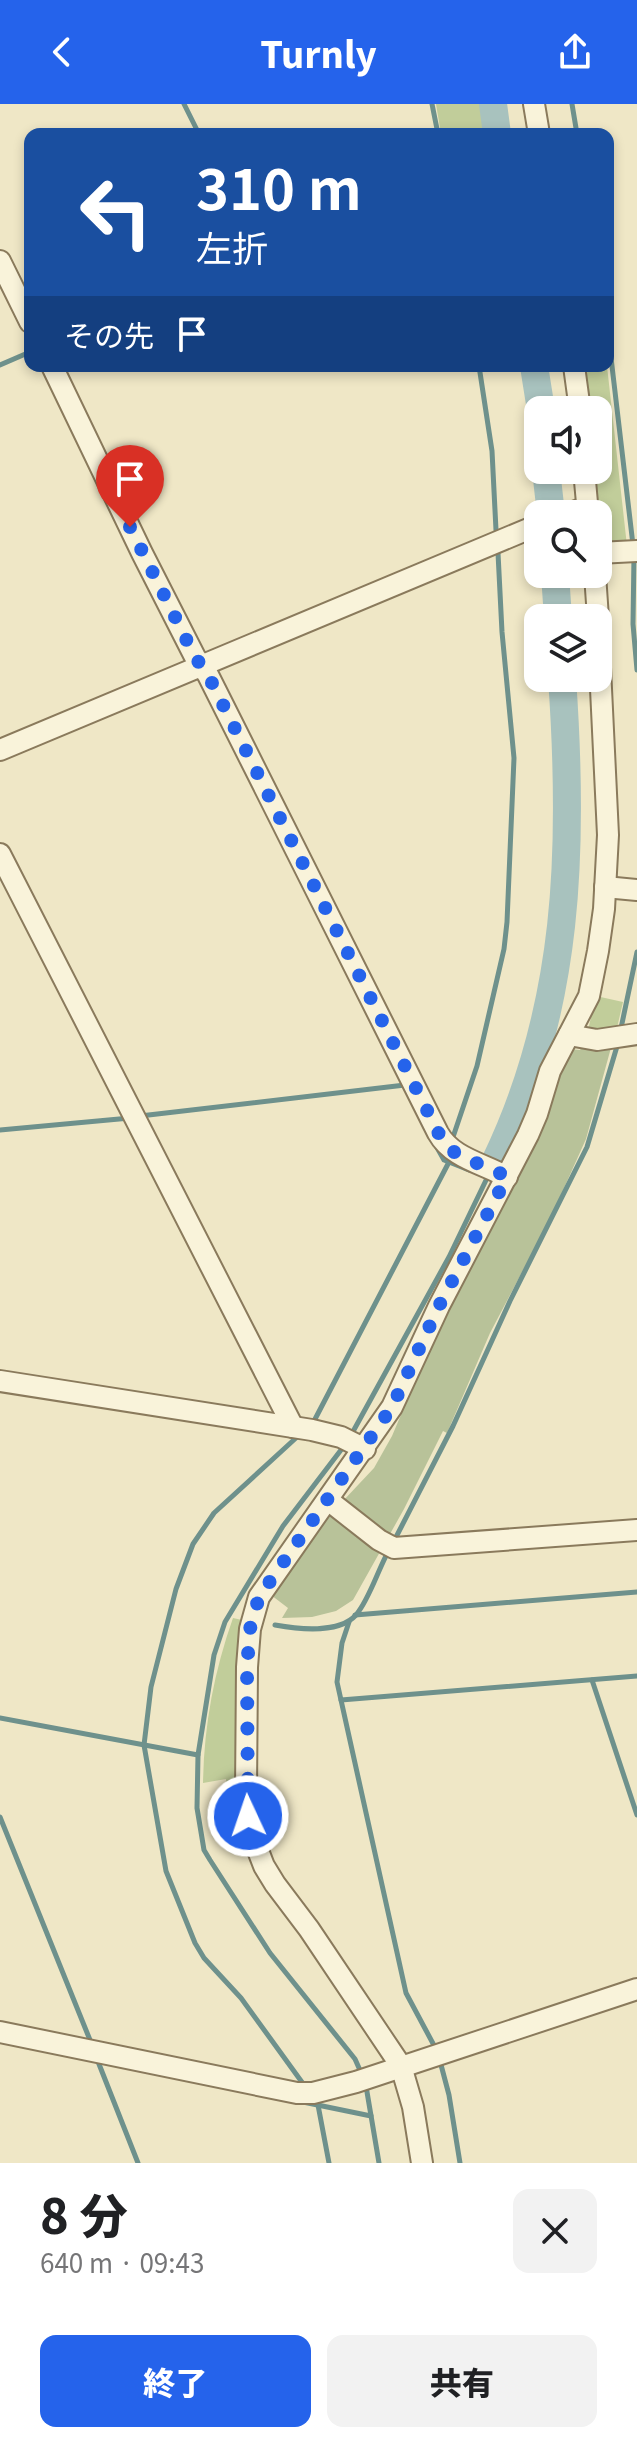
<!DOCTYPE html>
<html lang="ja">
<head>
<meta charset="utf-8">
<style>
  :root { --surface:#fff; --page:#f2f2f2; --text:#202124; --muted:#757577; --accent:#2563eb }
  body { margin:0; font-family:Georgia,"Noto Sans JP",serif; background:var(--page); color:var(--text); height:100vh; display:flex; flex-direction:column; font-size:30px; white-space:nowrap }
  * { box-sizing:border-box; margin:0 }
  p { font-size:26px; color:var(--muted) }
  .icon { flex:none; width:44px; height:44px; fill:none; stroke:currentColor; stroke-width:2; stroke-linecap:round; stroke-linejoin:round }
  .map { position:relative; height:2059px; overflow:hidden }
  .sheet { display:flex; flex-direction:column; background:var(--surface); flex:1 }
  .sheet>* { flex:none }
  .hud { position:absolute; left:24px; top:24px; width:590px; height:244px; border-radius:16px; box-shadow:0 4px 12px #0003; background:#1a4fa0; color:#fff; overflow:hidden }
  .fabs { position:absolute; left:524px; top:292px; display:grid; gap:16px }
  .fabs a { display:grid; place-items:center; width:88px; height:88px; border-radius:16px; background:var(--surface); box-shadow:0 4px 12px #0003; font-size:40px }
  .pin { position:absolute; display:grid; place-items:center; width:68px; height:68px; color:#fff; margin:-82px -34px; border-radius:50% 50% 50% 0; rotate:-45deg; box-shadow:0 0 8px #0007 }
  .pin .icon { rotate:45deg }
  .me { position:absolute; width:88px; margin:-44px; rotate:357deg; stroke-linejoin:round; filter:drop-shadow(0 0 6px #0008) }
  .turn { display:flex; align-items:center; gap:28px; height:168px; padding:0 40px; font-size:36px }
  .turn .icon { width:104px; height:104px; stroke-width:2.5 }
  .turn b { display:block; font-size:56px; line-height:68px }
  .then { display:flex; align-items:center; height:76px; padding:0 40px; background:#0003; gap:16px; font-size:30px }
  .round { display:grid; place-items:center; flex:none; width:84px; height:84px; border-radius:16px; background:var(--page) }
  .head { display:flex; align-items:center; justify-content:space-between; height:136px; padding:0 40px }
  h1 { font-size:48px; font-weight:800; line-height:60px }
  .button { display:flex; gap:16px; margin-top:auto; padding:16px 40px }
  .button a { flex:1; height:92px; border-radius:16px; background:var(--accent); color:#fff; font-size:32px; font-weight:800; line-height:92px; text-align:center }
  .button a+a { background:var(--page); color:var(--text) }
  header { display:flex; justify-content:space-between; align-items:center; height:104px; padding:0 40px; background:var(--accent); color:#fff; font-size:36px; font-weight:800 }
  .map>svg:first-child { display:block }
</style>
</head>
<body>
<header><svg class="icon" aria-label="back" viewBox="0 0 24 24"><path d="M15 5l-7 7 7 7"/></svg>Turnly<svg class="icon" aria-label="share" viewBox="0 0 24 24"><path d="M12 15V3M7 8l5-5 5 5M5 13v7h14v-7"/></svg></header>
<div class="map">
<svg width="637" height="2059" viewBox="0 0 637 2059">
  <rect width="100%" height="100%" fill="#efe7c6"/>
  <g fill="#c1cd9a">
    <polygon points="436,0 480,0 484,30 441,30"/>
    <polygon points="579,262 607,262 627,442 601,440 592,366 598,366 598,306 585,306"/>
    <polygon points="596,892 623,898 616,928 588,926"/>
    <path d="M 233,1514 L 242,1516 L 237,1580 L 237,1682 L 227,1687 L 226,1675 L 203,1679 C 204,1621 214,1568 233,1514 Z"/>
  </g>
  <polygon fill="#b8c299" points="585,938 612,940 586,1035 551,1113 490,1229 447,1329 443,1327 404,1405 353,1496 336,1507 312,1513 282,1514 288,1504 271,1491 327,1414 374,1364 392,1332 439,1221 537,1035 569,945 580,946"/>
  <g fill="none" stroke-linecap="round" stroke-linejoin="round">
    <g stroke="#6e918c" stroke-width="5">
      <polyline points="184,0 199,30"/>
      <polyline points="432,0 438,30"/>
      <polyline points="572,0 577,30"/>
      <polyline points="24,221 30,234"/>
      <polyline points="608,228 633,441"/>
      <polyline points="0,261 30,248"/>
      <polyline points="479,262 492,347 496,426"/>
      <polyline points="634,451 633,520 637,566"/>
      <polyline points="620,929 637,848"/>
      <polyline points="140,1012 405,981"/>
      <polyline points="0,1026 130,1014"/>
      <polyline points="452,1036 477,962 504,845 507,818 514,654 502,528 498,449"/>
      <polyline points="435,1040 444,1056 469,1066"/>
      <polyline points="313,1319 449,1058"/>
      <polyline points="297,1333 214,1409 193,1440 176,1485 151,1583 144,1641 166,1767 195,1839 204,1854 241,1894 304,1981"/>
      <polyline points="350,1333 449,1153 489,1070"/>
      <polyline points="344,1342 283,1422 225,1518 214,1551 198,1651 197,1704 204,1746 210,1756 270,1849 355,1955 363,1973"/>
      <polyline points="393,1439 453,1322 510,1197 587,1043 618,939"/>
      <polyline points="355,1511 637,1488"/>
      <polyline points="349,1518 342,1539 337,1578 406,1889 437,1947"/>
      <path d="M 275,1521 C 297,1525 339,1530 356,1511 C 369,1496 378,1466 388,1448"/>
      <polyline points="592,1576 637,1711"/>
      <polyline points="341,1596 637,1572"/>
      <polyline points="0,1614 198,1651"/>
      <polyline points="0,1713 90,1936"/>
      <polyline points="97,1955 138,2059"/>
      <polyline points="440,1957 449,1991 460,2059"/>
      <polyline points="366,1982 379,2059"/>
      <polyline points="303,1998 371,2012"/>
      <polyline points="318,2001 329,2059"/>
    </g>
    <g stroke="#a8c2be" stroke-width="28">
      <polyline points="493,0 497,30"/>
      <polyline points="534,262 541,306"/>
      <polyline points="546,366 551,410"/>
      <polyline points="555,470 558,514"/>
      <path d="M 495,1058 C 570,903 574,743 562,574"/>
    </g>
    <defs>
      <g id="minor">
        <polyline points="534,0 539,30"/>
        <polyline points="0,157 30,218"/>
        <path d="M 52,262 L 142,449 L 195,553 L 208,571 L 438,1029 C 452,1054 482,1059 507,1073"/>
        <polyline points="574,262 580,306"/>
        <polyline points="584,366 588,410"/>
        <polyline points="568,410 587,403"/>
        <polyline points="598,449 637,447"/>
        <polyline points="595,470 598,514"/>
        <polyline points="0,646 538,421"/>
        <polyline points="0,750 293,1323"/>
        <polyline points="605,783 637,786"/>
        <polyline points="569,931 597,936 637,930"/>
        <polyline points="0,1277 312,1326 341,1333 365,1345"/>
        <polyline points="328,1396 379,1436 394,1444 637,1426"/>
        <polyline points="0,1928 297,1989 313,1989 356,1978 637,1885"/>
        <polyline points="422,2059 413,2003 401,1962 309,1825 275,1780 264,1762 252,1731 246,1689 247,1563 250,1525 259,1493 392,1303 439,1202 528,1031 537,1010 550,967 589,892 598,847 604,805 608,731 598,522"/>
      </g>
    </defs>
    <use href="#minor" stroke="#8a7a5c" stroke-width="24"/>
    <use href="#minor" stroke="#f9f3da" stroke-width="20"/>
  </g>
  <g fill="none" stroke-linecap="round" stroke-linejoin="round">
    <path stroke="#2563eb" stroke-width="14" stroke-dasharray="0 25.2" d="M 130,423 L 195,553 L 208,571 L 444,1040 C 460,1056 487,1061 507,1073 L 439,1202 L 392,1303 L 259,1493 L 250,1525 L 247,1563 L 248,1712"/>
  </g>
</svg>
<div class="fabs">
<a><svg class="icon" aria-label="sound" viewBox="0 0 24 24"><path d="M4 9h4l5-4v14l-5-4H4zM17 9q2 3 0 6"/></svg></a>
<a><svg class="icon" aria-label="search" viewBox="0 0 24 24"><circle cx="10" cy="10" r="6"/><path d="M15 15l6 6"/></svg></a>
<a><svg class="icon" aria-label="layers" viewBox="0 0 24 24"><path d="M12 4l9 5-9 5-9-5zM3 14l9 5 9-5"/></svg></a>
</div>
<div class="pin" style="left:130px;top:423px;background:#d93025"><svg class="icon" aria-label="arrive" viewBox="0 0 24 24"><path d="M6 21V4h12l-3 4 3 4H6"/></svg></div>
<svg class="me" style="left:248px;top:1712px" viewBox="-20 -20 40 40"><circle r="17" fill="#2563eb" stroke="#fff" stroke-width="3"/><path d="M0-11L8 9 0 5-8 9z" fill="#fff"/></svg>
<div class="hud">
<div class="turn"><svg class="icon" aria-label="left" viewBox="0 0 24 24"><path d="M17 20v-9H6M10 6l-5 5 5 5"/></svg><div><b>310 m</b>左折</div></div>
<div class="then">その先<svg class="icon" aria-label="arrive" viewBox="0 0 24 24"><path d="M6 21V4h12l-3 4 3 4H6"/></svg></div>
</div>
</div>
<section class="sheet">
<div class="head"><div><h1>8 分</h1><p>640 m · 09:43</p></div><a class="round"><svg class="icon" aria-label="close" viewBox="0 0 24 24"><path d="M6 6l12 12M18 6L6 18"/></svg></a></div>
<div class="button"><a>終了</a><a>共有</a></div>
</section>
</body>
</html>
